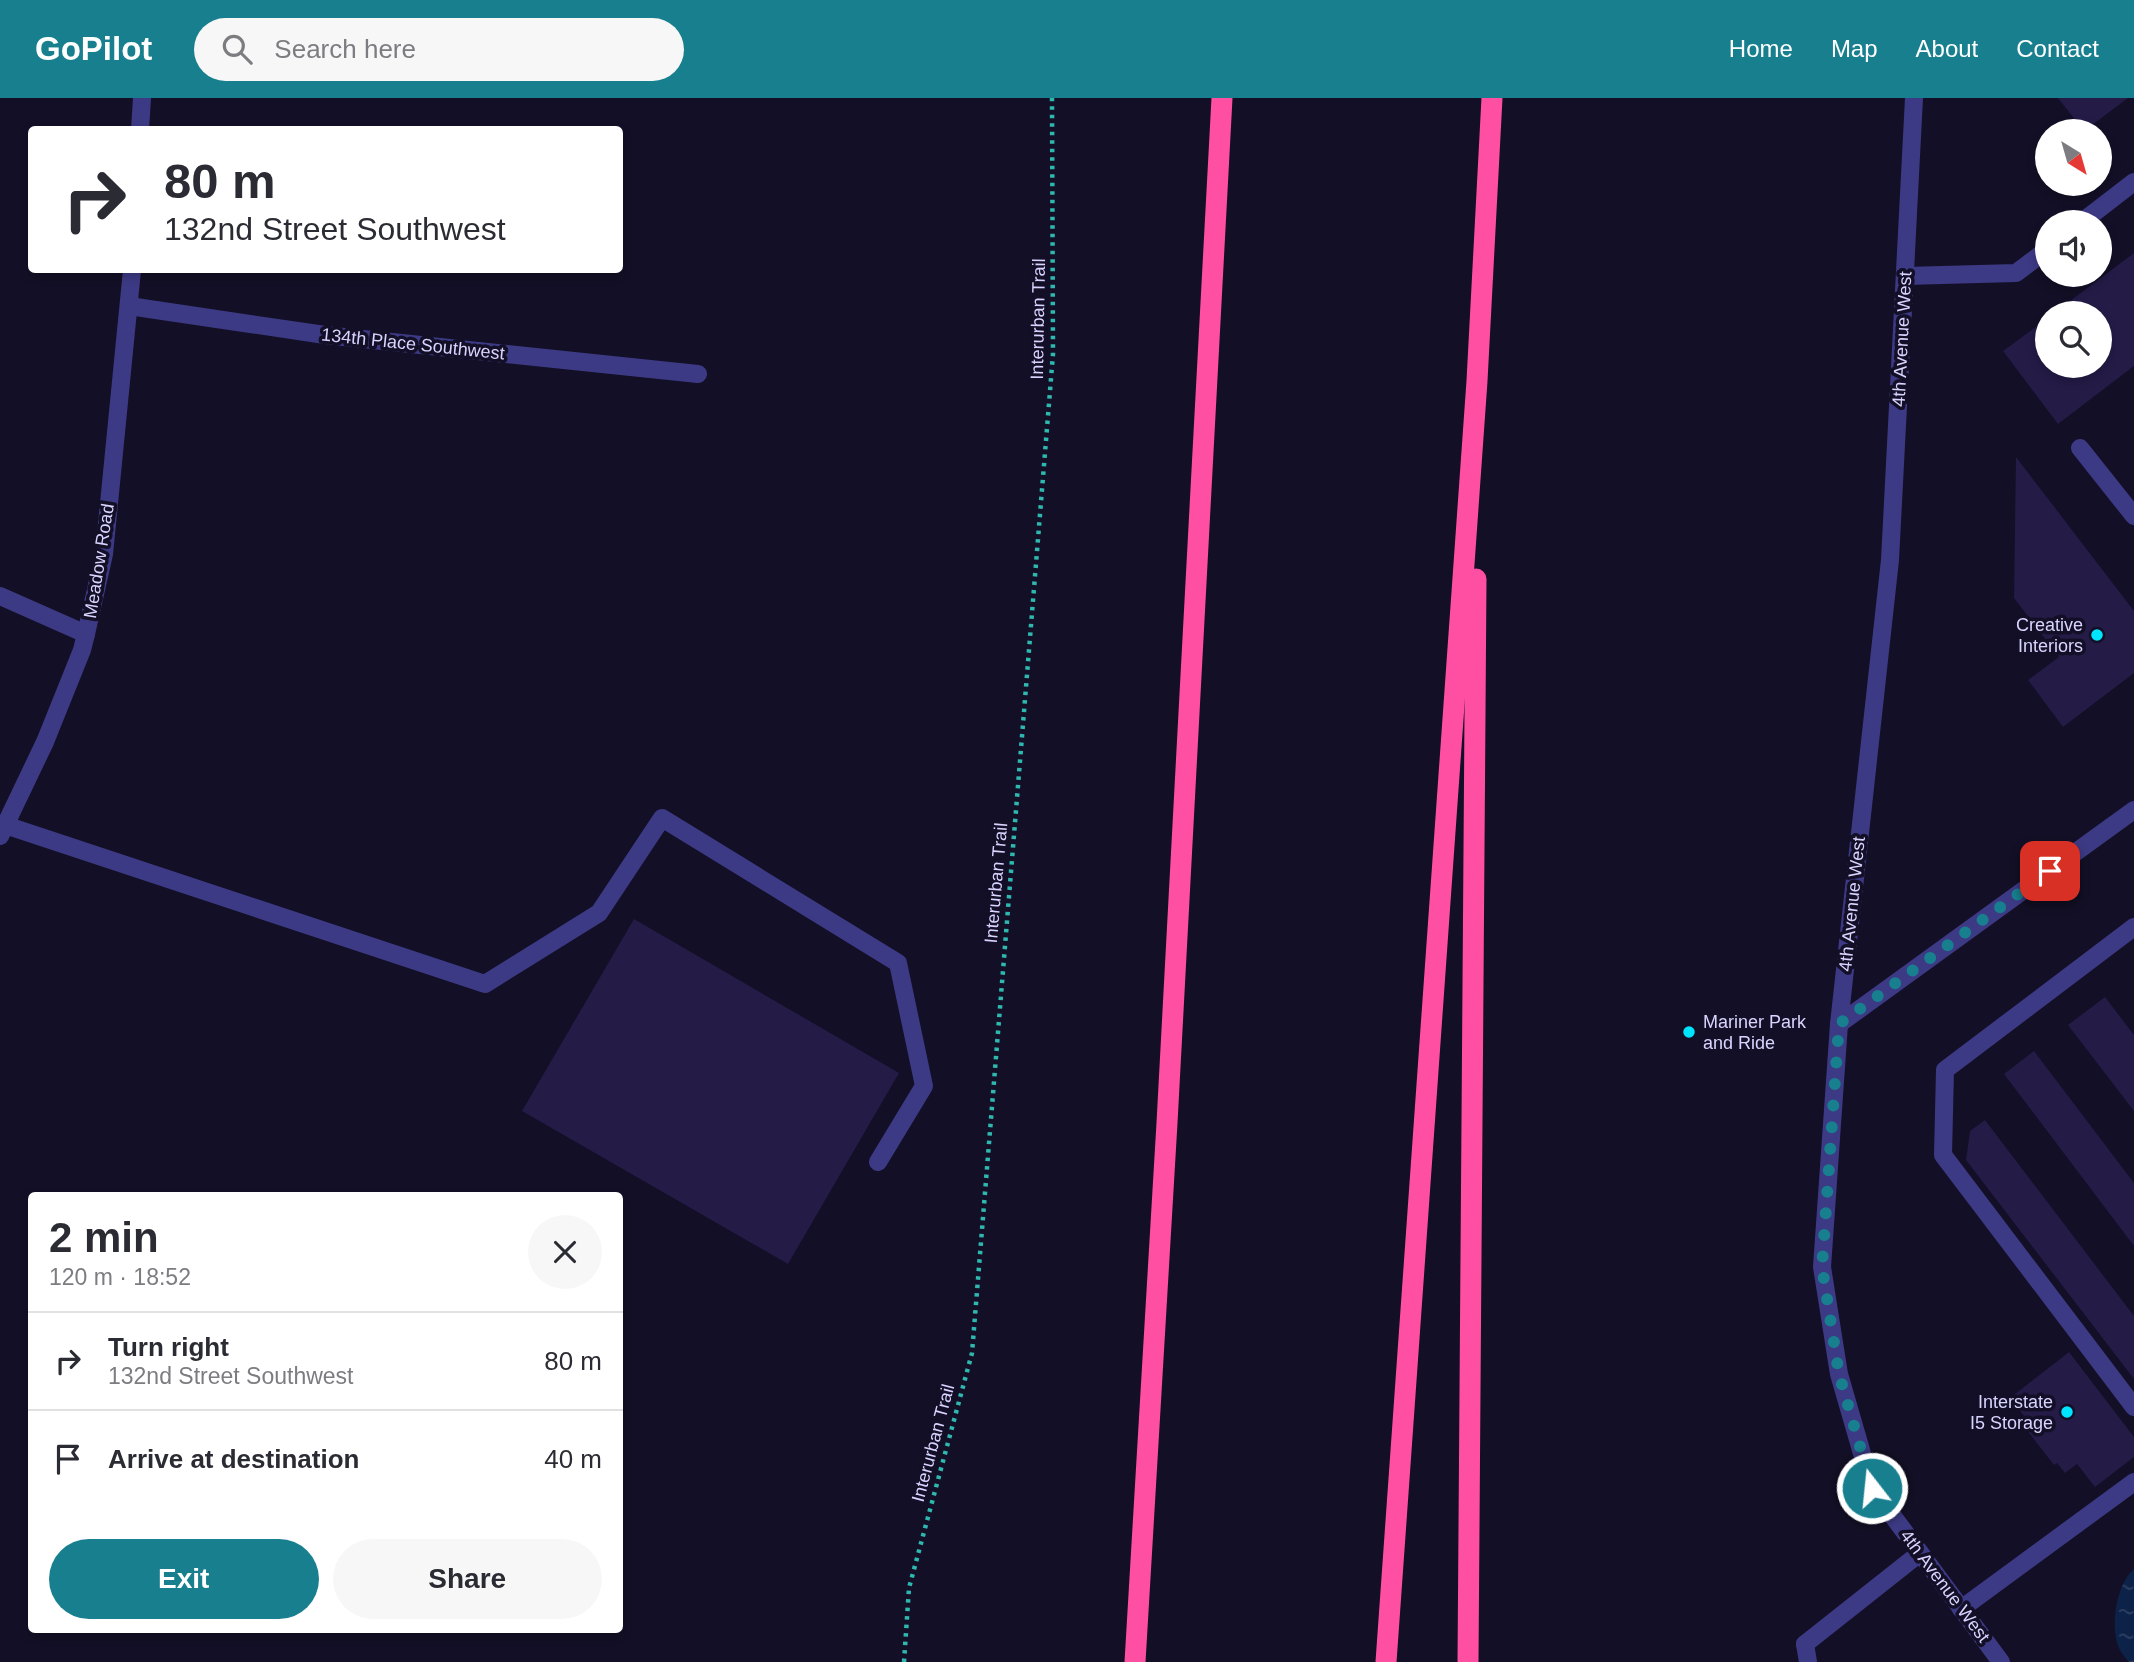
<!DOCTYPE html>
<html lang="en">
<head>
<meta charset="utf-8">
<style>
  :root { --surface:#fff; --page:#f7f7f7; --text:#2b2b33; --muted:#7c7c81; --line:#e1e1e2; --accent:#187f8f }
  body { margin:0; font-family:Helvetica,sans-serif; background:var(--page); color:var(--text); height:100vh; display:flex; flex-direction:column; font-size:26px; white-space:nowrap }
  * { box-sizing:border-box; margin:0 }
  p { font-size:23px; color:var(--muted) }
  .icon { flex:none; width:38px; height:38px; fill:none; stroke:currentColor; stroke-width:2; stroke-linecap:round; stroke-linejoin:round }
  .map { position:relative; flex:1; overflow:hidden }
  .details { position:absolute; left:28px; top:1094px; width:595px; height:441px; display:flex; flex-direction:column; background:var(--surface); border-radius:7px; box-shadow:0 4px 10px #0003 }
  .details>* { flex:none }
  .top-card { position:absolute; left:28px; top:28px; width:595px; height:147px; border-radius:7px; box-shadow:0 4px 10px #0003; background:#fff; color:var(--text); overflow:hidden }
  .needle { width:46px; rotate:143deg }
  .buttons { position:absolute; left:2035px; top:21px; display:grid; gap:14px }
  .buttons a { display:grid; place-items:center; width:77px; height:77px; border-radius:50%; background:var(--surface); box-shadow:0 4px 10px #0003; font-size:35px }
  .pin { position:absolute; display:grid; place-items:center; width:60px; height:60px; color:#fff; margin:-30px; border-radius:14px; box-shadow:0 4px 10px #0006 }
  .me { position:absolute; width:77px; margin:-38px; rotate:344deg; stroke-linejoin:round; filter:drop-shadow(0 0 5px #0008) }
  .turn { display:flex; align-items:center; gap:24px; height:147px; padding:0 21px; font-size:32px }
  .turn .icon { width:91px; height:91px; stroke-width:2.5 }
  .turn b { display:block; font-size:49px; line-height:60px }
  .round { display:grid; place-items:center; flex:none; width:74px; height:74px; border-radius:37px; background:var(--page) }
  .summary { display:flex; align-items:center; justify-content:space-between; height:119px; padding:0 21px }
  h1 { font-size:42px; font-weight:800; line-height:52px }
  .action { display:flex; gap:14px; margin-top:auto; padding:14px 21px }
  .action a { flex:1; height:80px; border-radius:42px; background:var(--accent); color:#fff; font-size:28px; font-weight:800; line-height:80px; text-align:center }
  .action a+a { background:var(--page); color:var(--text) }
  ul { padding:0; list-style:none }
  li { display:flex; align-items:center; gap:21px; height:98px; padding:0 21px; border-top:2px solid var(--line) }
  li div { flex:1 }
  li b { display:block; font-size:26px }
  li em { font-style:normal }
  header { display:flex; align-items:center; gap:42px; box-sizing:border-box; height:98px; padding:0 35px; background:var(--accent); color:#fff }
  header strong { font-size:33px }
  nav { display:flex; gap:38px; margin-inline-start:auto; font-size:24px }
  .search { width:490px; height:63px; background:var(--page); display:flex; align-items:center; gap:18px; box-sizing:border-box; padding:0 24px; border-radius:38px; color:var(--muted); font-size:26px }
  .map>svg:first-child { display:block }
</style>
</head>
<body>
<header>
<strong>GoPilot</strong>
<div class="search"><svg class="icon" aria-label="search" viewBox="0 0 24 24"><circle cx="10" cy="10" r="6"/><path d="M15 15l6 6"/></svg>Search here</div>
<nav><a>Home</a><a>Map</a><a>About</a><a>Contact</a></nav>
</header>
<div class="map">
<svg width="2134" height="1564" viewBox="0 0 2134 1564">
  <defs>
    <pattern id="water-ripples" width="26" height="14" patternUnits="userSpaceOnUse" patternTransform="scale(1.75)"><rect width="26" height="14" fill="#0c2248"/><path d="M2 4q2-2 4 0t4 0M15 11q2-2 4 0t4 0" fill="none" stroke="#2f4163"/></pattern>
  </defs>
  <rect width="100%" height="100%" fill="#130f26"/>
  <path fill="url(#water-ripples)" d="M 2134,1471 L 2134,1564 L 2129,1564 C 2126,1560 2121,1555 2119,1550 C 2110,1528 2116,1487 2134,1471 Z"/>
  <g fill="#241b47">
    <polygon points="2058,0 2128,0 2084,33"/>
    <polygon points="2134,155 2134,268 2058,326 2003,253 2048,220 2048,268 2100,268 2100,215 2054,215"/>
    <polygon points="2016,359 2134,513 2134,575 2063,629 2028,582 2059,559 2014,500"/>
    <polygon points="634,821 899,975 788,1166 522,1013"/>
    <polygon points="2105,899 2134,937 2134,1013 2068,927"/>
    <polygon points="2034,953 2134,1085 2134,1148 2004,976"/>
    <polygon points="1985,1022 2134,1218 2134,1281 1966,1062 1970,1033"/>
    <polygon points="2069,1254 2134,1339 2134,1359 2095,1389 2077,1366 2065,1375 2057,1365 2054,1367 2026,1331 2031,1327 2010,1300"/>
  </g>
  <g fill="none" stroke-linecap="round" stroke-linejoin="round">
    <polyline stroke="#2fb8b0" stroke-width="4.5" stroke-dasharray="3.5 5" stroke-linecap="butt" points="904,1564 909,1490 972,1255 1053,256 1052,0"/>
    <g stroke="#3d3a85" stroke-width="18">
      <polyline points="2082,124 2134,84"/>
      <polyline points="1905,178 2016,175 2048,151"/>
      <polyline points="2080,350 2134,418"/>
      <polyline points="5,727 485,886 599,815 662,720 898,865 924,988 878,1064"/>
      <polyline points="2134,829 1945,972 1943,1057 2134,1309"/>
      <polyline points="1961,1511 2134,1384"/>
      <polyline points="1805,1546 1920,1455"/>
    </g>
    <g stroke="#3d3a85" stroke-width="18">
      <polyline points="129,208 325,237 698,276"/>
      <polyline points="0,498 86,536"/>
      <polyline points="1839,926 2134,712"/>
      <polyline points="1805,1546 1808,1564"/>
    </g>
    <g stroke="#3d3a85" stroke-width="18">
      <polyline points="1914,0 1890,462 1839,926 1822,1169 1839,1276 1872,1390 2001,1564"/>
      <polyline points="140,32 142,0"/>
      <polyline points="0,738 45,644 82,552 86,536 104,456 132,172"/>
    </g>
    <g stroke="#ff4fa3" stroke-width="21">
      <polyline points="1135,1564 1167,1025 1222,0"/>
      <polyline points="1386,1564 1477,283 1492,0"/>
      <polyline points="1468,1564 1476,481"/>
    </g>
  </g>
  <g fill="none" stroke-linecap="round" stroke-linejoin="round">
    <polyline stroke="#187f8f" stroke-width="12" stroke-dasharray="0 21.6" points="1872,1390 1839,1276 1822,1169 1839,926 2050,773"/>
  </g>
  <g fill="#00e5ff" stroke="#130f26" stroke-width="2.5">
    <circle cx="2097" cy="537" r="7"/>
    <circle cx="1689" cy="934" r="7"/>
    <circle cx="2067" cy="1314" r="7"/>
  </g>
  <g text-anchor="middle" dominant-baseline="central" stroke-width="7" stroke-linejoin="round" paint-order="stroke">
    <g font-size="18" fill="#d9d4ff" stroke="#130f26">
      <text transform="translate(1038 221) rotate(-89)">Interurban Trail</text>
      <text transform="translate(1902 241) rotate(-87)">4th Avenue West</text>
      <text transform="translate(413 246) rotate(6)">134th Place Southwest</text>
      <text transform="translate(99 463) rotate(-81)">Meadow Road</text>
      <text transform="translate(996 785) rotate(-85)">Interurban Trail</text>
      <text transform="translate(1852 806) rotate(-84)">4th Avenue West</text>
      <text transform="translate(933 1345) rotate(-75)">Interurban Trail</text>
      <text transform="translate(1945 1488) rotate(53)">4th Avenue West</text>
    </g>
    <g font-size="18" fill="#d9d4ff" stroke="#130f26" text-anchor="end">
      <text x="2083" y="527">Creative<tspan x="2083" dy="21">Interiors</tspan></text>
      <text x="1703" y="924" text-anchor="start">Mariner Park<tspan x="1703" dy="21">and Ride</tspan></text>
      <text x="2053" y="1304">Interstate<tspan x="2053" dy="21">I5 Storage</tspan></text>
    </g>
  </g>
</svg>
<div class="buttons">
<a><svg class="needle" viewBox="-14 -14 28 28"><path d="M0-13l5 13h-10z" fill="#e53935"/><path d="M0 13l5-13h-10z" fill="#7c7c81"/></svg></a>
<a><svg class="icon" aria-label="sound" viewBox="0 0 24 24"><path d="M4 9h4l5-4v14l-5-4H4zM17 9q2 3 0 6"/></svg></a>
<a><svg class="icon" aria-label="search" viewBox="0 0 24 24"><circle cx="10" cy="10" r="6"/><path d="M15 15l6 6"/></svg></a>
</div>
<div class="pin" style="left:2050px;top:773px;background:#d93025"><svg class="icon" aria-label="arrive" viewBox="0 0 24 24"><path d="M6 21V4h12l-3 4 3 4H6"/></svg></div>
<svg class="me" style="left:1872px;top:1390px" viewBox="-20 -20 40 40"><circle r="17" fill="#187f8f" stroke="#fff" stroke-width="3"/><path d="M0-11L8 9 0 5-8 9z" fill="#fff"/></svg>
<div class="top-card">
<div class="turn"><svg class="icon" aria-label="right" viewBox="0 0 24 24"><path d="M7 20v-9h11M14 6l5 5-5 5"/></svg><div><b>80 m</b>132nd Street Southwest</div></div>
</div>
<section class="details">
<div class="summary"><div><h1>2 min</h1><p>120 m · 18:52</p></div><a class="round"><svg class="icon" aria-label="close" viewBox="0 0 24 24"><path d="M6 6l12 12M18 6L6 18"/></svg></a></div>
<ul>
<li><svg class="icon" aria-label="right" viewBox="0 0 24 24"><path d="M7 20v-9h11M14 6l5 5-5 5"/></svg><div><b>Turn right</b><p>132nd Street Southwest</p></div><em>80 m</em></li>
<li><svg class="icon" aria-label="arrive" viewBox="0 0 24 24"><path d="M6 21V4h12l-3 4 3 4H6"/></svg><div><b>Arrive at destination</b></div><em>40 m</em></li>
</ul>
<div class="action"><a>Exit</a><a>Share</a></div>
</section>
</div>
</body>
</html>
